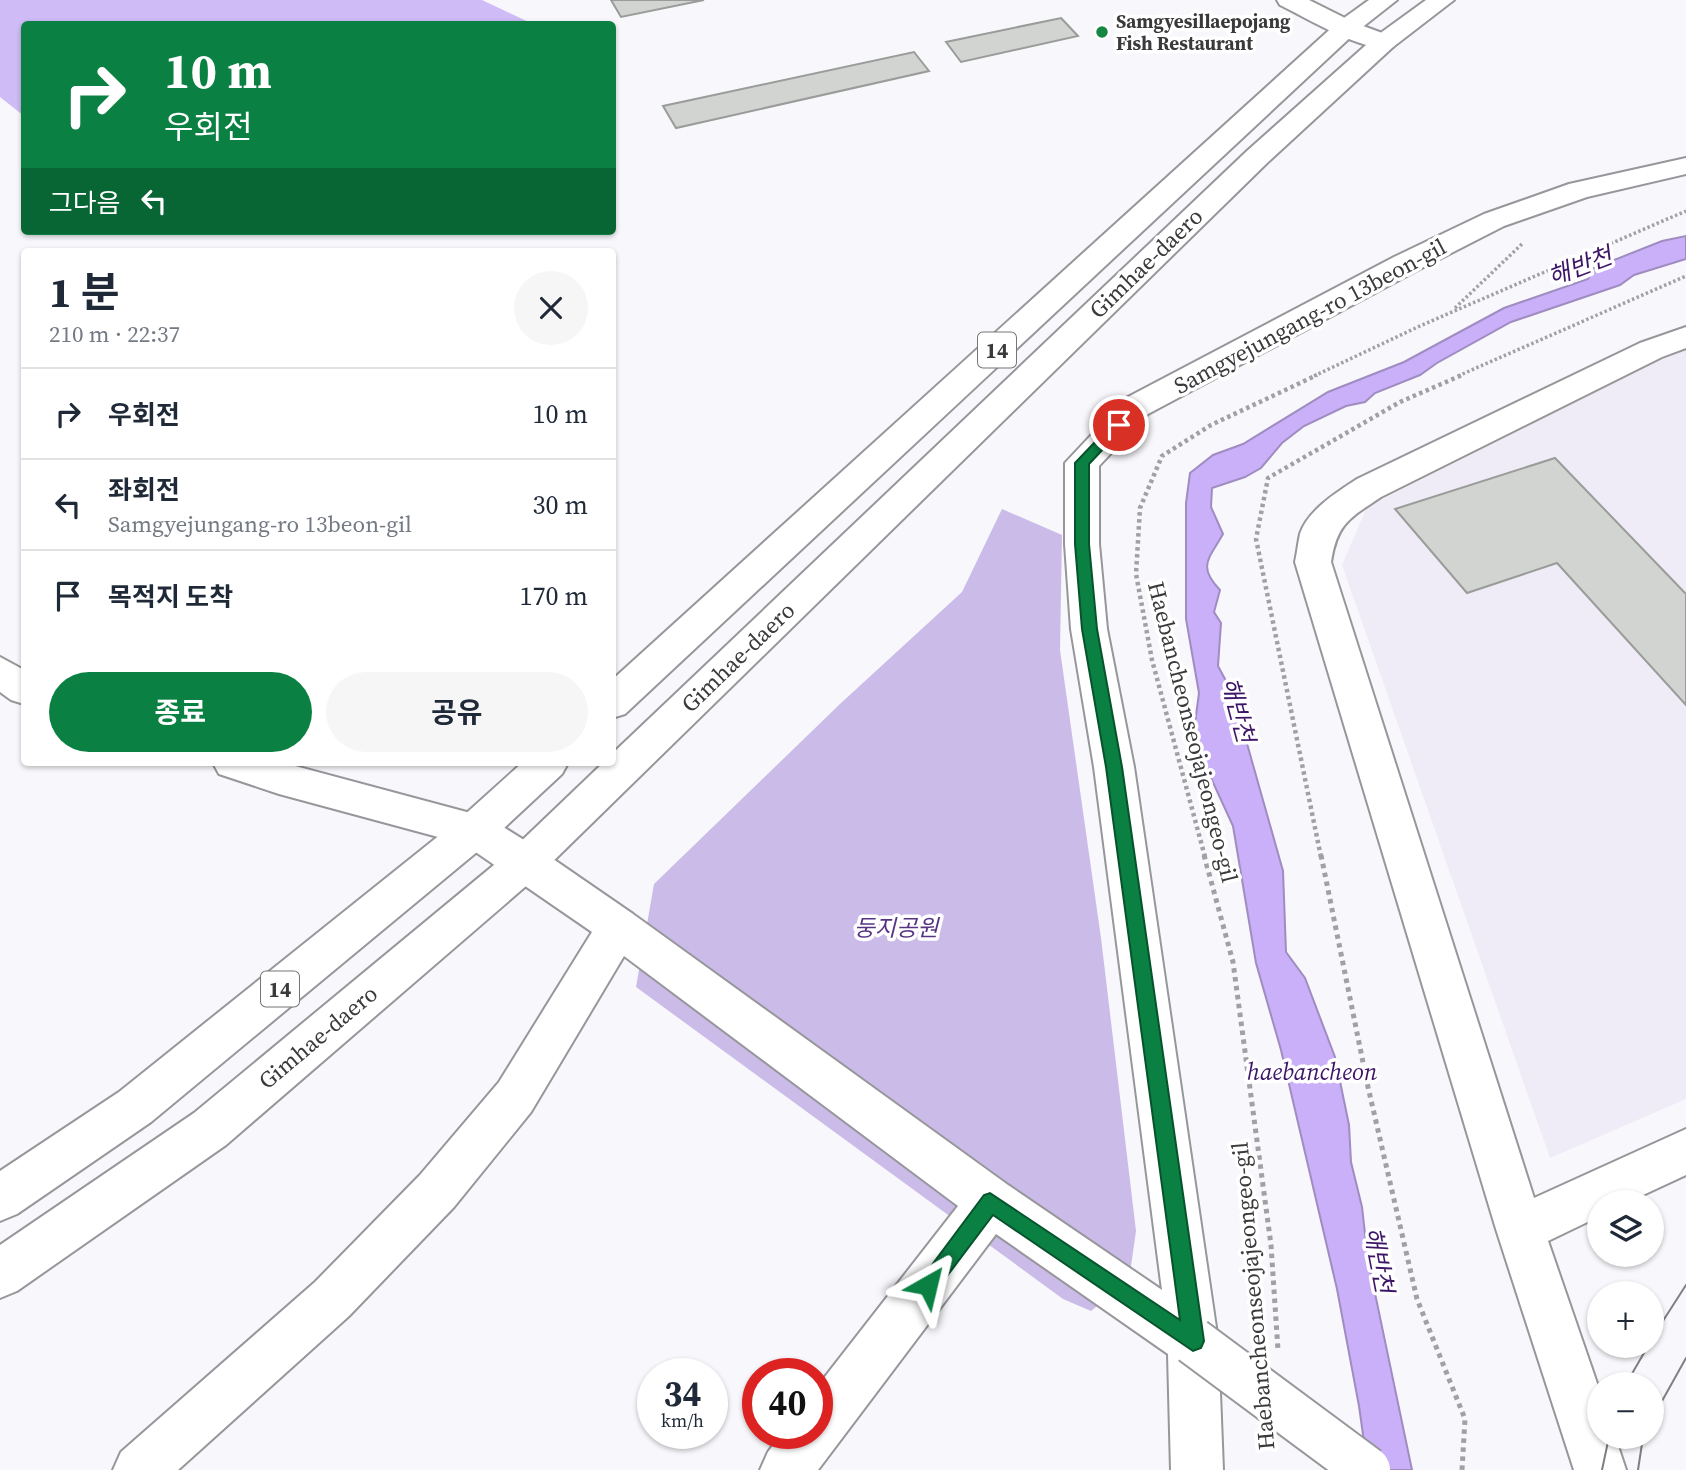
<!DOCTYPE html>
<html lang="ko">
<head>
<meta charset="utf-8">
<style>
  :root { --surface:#fff; --page:#f6f6f7; --text:#1f2937; --muted:#747a83; --line:#e0e1e3; --accent:#0b8043 }
  body { margin:0; font-family:"Source Serif 4","Noto Sans KR",serif; background:var(--page); color:var(--text); height:100vh; display:flex; flex-direction:column; font-size:26px; white-space:nowrap }
  * { box-sizing:border-box; margin:0 }
  p { font-size:23px; color:var(--muted) }
  .icon { flex:none; width:38px; height:38px; fill:none; stroke:currentColor; stroke-width:2; stroke-linecap:round; stroke-linejoin:round }
  .map { position:relative; flex:1; overflow:hidden }
  .panel { position:absolute; left:21px; top:248px; width:595px; height:518px; display:flex; flex-direction:column; background:var(--surface); border-radius:7px; box-shadow:0 2px 5px #0004 }
  .panel>* { flex:none }
  .guide { position:absolute; left:21px; top:21px; width:595px; height:214px; border-radius:7px; box-shadow:0 2px 5px #0004; background:#0b8043; color:#fff; overflow:hidden }
  .controls { position:absolute; left:1587px; top:1190px; display:grid; gap:14px }
  .controls a { display:grid; place-items:center; width:77px; height:77px; border-radius:50%; background:var(--surface); box-shadow:0 2px 5px #0004; font-size:35px }
  .speed { position:absolute; left:637px; top:1358px; display:flex; gap:14px; font-size:35px; font-weight:700; text-align:center }
  .speed>* { display:grid; place-content:center; width:91px; height:91px; border-radius:50%; background:var(--surface); box-shadow:0 2px 5px #0004; line-height:1 }
  .speed small { font-size:18px; font-weight:400 }
  .speed .limit { border:10px solid #d22; background:#fff; color:#111 }
  .pin { position:absolute; display:grid; place-items:center; width:60px; height:60px; color:#fff; margin:-30px; border:4px solid #fff; border-radius:50%; box-shadow:0 2px 7px #0007 }
  .me { position:absolute; width:77px; margin:-38px; rotate:37deg; stroke-linejoin:round; filter:drop-shadow(0 0 5px #0008) }
  .turn { display:flex; align-items:center; gap:24px; height:147px; padding:0 28px; font-size:32px }
  .turn .icon { width:91px; height:91px; stroke-width:2.5 }
  .turn b { display:block; font-size:49px; line-height:60px }
  .then { display:flex; align-items:center; height:66px; padding:0 28px; background:#0003; gap:14px; font-size:26px }
  .round { display:grid; place-items:center; flex:none; width:74px; height:74px; border-radius:37px; background:var(--page) }
  .head { display:flex; align-items:center; justify-content:space-between; height:119px; padding:0 28px }
  h1 { font-size:42px; font-weight:700; line-height:52px }
  .button { display:flex; gap:14px; margin-top:auto; padding:14px 28px }
  .button a { flex:1; height:80px; border-radius:42px; background:var(--accent); color:#fff; font-size:28px; font-weight:700; line-height:80px; text-align:center }
  .button a+a { background:var(--page); color:var(--text) }
  ul { padding:0; list-style:none }
  li { display:flex; align-items:center; gap:21px; height:91px; padding:0 28px; border-top:2px solid var(--line) }
  li div { flex:1 }
  li b { display:block; font-size:26px }
  li em { font-style:normal }
  .map>svg:first-child { display:block }
</style>
</head>
<body>
<div class="map">
<svg width="1686" height="1470" viewBox="0 0 1686 1470">
  <rect width="100%" height="100%" fill="#f8f7fb"/>
  <polygon fill="#efecf7" points="1686,350 1686,1099 1550,1158 1342,565 1367,507 1662,359"/>
  <polygon fill="#cbbbe9" points="1002,509 1062,535 1060,650 1101,938 1136,1231 1129,1280 1091,1311 1063,1299 636,987 654,884 840,704 962,592"/>
  <polygon fill="#cfbbf5" points="0,0 482,0 533,24 24,24 24,116 0,97"/>
  <path fill="#cab0f9" stroke="#9f8cc0" stroke-width="2" d="M 1686,236 L 1686,259 L 1634,275 L 1620,285 L 1511,322 L 1437,363 L 1420,375 L 1375,393 L 1365,402 L 1346,406 L 1304,426 L 1282,443 L 1261,468 L 1245,477 L 1212,488 L 1211,507 L 1223,534 C 1209,559 1197,566 1220,590 L 1214,612 L 1221,623 L 1218,666 L 1233,694 L 1283,871 L 1286,952 L 1305,978 L 1335,1057 L 1349,1125 L 1351,1162 L 1362,1207 L 1368,1260 L 1412,1470 L 1368,1470 L 1359,1406 L 1337,1289 L 1281,1050 L 1256,963 L 1233,826 L 1205,765 L 1195,723 L 1199,693 L 1186,619 L 1186,503 L 1190,473 L 1213,455 L 1243,444 L 1328,392 L 1404,362 L 1504,308 L 1588,279 L 1594,268 L 1662,241 Z"/>
  <g fill="#d1d4d1" stroke="#999c99" stroke-width="2">
    <polygon points="611,0 704,0 621,17"/>
    <polygon points="1061,18 1078,36 961,62 946,42"/>
    <polygon points="914,52 929,71 676,128 663,106"/>
    <polygon points="1555,458 1686,594 1686,705 1557,563 1467,593 1395,509"/>
  </g>
  <g fill="none" stroke-linecap="round" stroke-linejoin="round">
    <defs>
      <g id="minor">
        <path d="M 1277,0 L 1309,0 L 1355,23 L 1393,37 L 1397,42 L 1393,47 C 1365,54 1307,18 1280,5 Z"/>
        <polygon points="1686,158 1686,174 1587,197 1504,226 1416,271 1148,414 1099,466 1099,544 1107,629 1134,767 1218,1341 1223,1470 1171,1470 1168,1354 996,1234 818,1470 760,1470 768,1452 782,1433 817,1433 817,1387 958,1206 624,956 531,1112 454,1207 349,1316 178,1470 113,1470 121,1452 315,1282 420,1175 499,1082 592,932 464,844 279,794 219,774 213,763 284,763 489,818 540,850 633,914 1008,1185 1162,1290 1094,767 1071,629 1065,544 1065,463 1126,398 1394,257 1484,214 1569,184"/>
        <path d="M 1686,327 L 1686,348 L 1662,357 L 1381,497 C 1350,518 1337,523 1331,562 L 1534,1198 L 1686,1129 L 1686,1175 L 1628,1202 L 1600,1202 L 1600,1216 L 1548,1241 L 1600,1392 L 1600,1437 L 1615,1437 L 1626,1470 L 1574,1470 L 1496,1229 L 1295,562 C 1297,553 1298,543 1300,534 C 1308,510 1337,492 1357,479 L 1640,343 Z"/>
        <polygon points="0,657 24,670 24,704 11,700 0,692"/>
      </g>
      <g id="major">
        <polygon points="1369,0 1397,0 1355,33 625,714 612,718 612,680 1337,23"/>
        <polygon points="1426,0 1454,0 1393,47 1267,163 540,874 226,1145 17,1291 0,1298 0,1245 194,1113 512,850 603,763 612,763 612,754 1247,151 1375,37"/>
        <polygon points="522,763 568,763 562,774 489,842 151,1122 17,1214 0,1221 0,1171 119,1092 461,818"/>
      </g>
    </defs>
    <use href="#minor" stroke="#97969a" stroke-width="4"/>
    <use href="#major" stroke="#97969a" stroke-width="4"/>
    <g stroke="#a1a0a3" stroke-width="3.5" stroke-dasharray="2.5 2.5" stroke-linecap="butt">
      <polyline points="1455,308 1522,244"/>
      <polyline points="1314,376 1422,325 1686,211"/>
      <polyline points="1458,376 1686,276"/>
    </g>
    <g stroke="#a1a0a3" stroke-width="4.5" stroke-dasharray="3.5 3.5" stroke-linecap="butt">
      <polyline points="1205,857 1152,660 1136,574 1140,508 1162,456 1211,425 1317,375"/>
      <polyline points="1321,857 1256,539 1268,478 1400,402 1462,375"/>
    </g>
    <g stroke="#a1a0a3" stroke-width="5" stroke-dasharray="4.5 4.5" stroke-linecap="butt">
      <polyline points="1204,855 1233,962 1271,1245 1278,1350"/>
      <polyline points="1321,855 1368,1087 1417,1299 1465,1419 1462,1470"/>
    </g>
    <use href="#minor" fill="#fff" fill-rule="evenodd"/>
    <use href="#major" fill="#fff" fill-rule="evenodd"/>
    <g stroke="#7f7e81" stroke-width="2">
      <polyline points="1652,1338 1686,1285"/>
      <polyline points="1626,1384 1648,1346"/>
      <polyline points="1652,1419 1686,1358"/>
      <polyline points="1602,1470 1609,1437"/>
      <polyline points="1638,1470 1643,1437"/>
    </g>
    <defs>
      <polyline id="minor-bridge" points="1193,1341 1367,1470"/>
    </defs>
    <use href="#minor-bridge" stroke="#97969a" stroke-width="50" stroke-linecap="butt"/>
    <use href="#minor-bridge" stroke="#fff" stroke-width="46"/>
  </g>
  <polygon fill="#0b8043" stroke="#07532c" stroke-width="2" points="1119,420 1123,422 1123,428 1089,464 1089,544 1097,629 1122,767 1204,1341 1201,1348 1193,1351 993,1215 935,1292 928,1295 920,1292 917,1285 984,1195 990,1193 1180,1320 1106,767 1082,629 1075,544 1075,463 1114,422"/>
  <circle fill="#158740" stroke="#fff" stroke-width="2.5" cx="1102" cy="32" r="7"/>
  <g text-anchor="middle" dominant-baseline="central" stroke-width="7" stroke-linejoin="round" paint-order="stroke">
    <g font-size="19" font-weight="bold" fill="#3a393b" stroke="#fff" text-anchor="start">
      <text x="1116" y="21">Samgyesillaepojang<tspan x="1116" dy="22">Fish Restaurant</tspan></text>
    </g>
    <g fill="#fff" stroke="#757476" stroke-width="2">
      <rect x="978" y="332.5" width="38" height="35" rx="5"/>
      <rect x="261" y="971.5" width="38" height="35" rx="5"/>
    </g>
    <g font-size="21" font-weight="bold" fill="#3a393b">
      <text x="997" y="350">14</text>
      <text x="280" y="989">14</text>
    </g>
    <g font-size="23" fill="#3a393b" stroke="#fff">
      <text transform="translate(1146 263) rotate(-44)">Gimhae-daero</text>
      <text transform="translate(1310 316) rotate(-28)">Samgyejungang-ro 13beon-gil</text>
      <text transform="translate(738 657) rotate(-44)">Gimhae-daero</text>
      <text transform="translate(1193 732) rotate(76)">Haebancheonseojajeongeo-gil</text>
      <text transform="translate(318 1037) rotate(-40)">Gimhae-daero</text>
      <text transform="translate(1253 1296) rotate(-95)">Haebancheonseojajeongeo-gil</text>
    </g>
    <g font-size="23" font-style="italic" fill="#573385" stroke="#fff">
      <text x="896" y="928">둥지공원</text>
    </g>
    <g font-size="24" font-style="italic" fill="#3d1567" stroke="#fff">
      <text transform="translate(1580 266) rotate(-21)">해반천</text>
      <text transform="translate(1238 710) rotate(75)">해반천</text>
      <text x="1312" y="1071">haebancheon</text>
      <text transform="translate(1379 1260) rotate(79)">해반천</text>
    </g>
  </g>
</svg>
<div class="controls">
<a><svg class="icon" aria-label="layers" viewBox="0 0 24 24"><path d="M12 4l9 5-9 5-9-5zM3 14l9 5 9-5"/></svg></a>
<a>+</a>
<a>−</a>
</div>
<div class="speed"><div>34<small>km/h</small></div><div class="limit">40</div></div>
<div class="pin" style="left:1119px;top:425px;background:#d93025"><svg class="icon" aria-label="arrive" viewBox="0 0 24 24"><path d="M6 21V4h12l-3 4 3 4H6"/></svg></div>
<svg class="me" style="left:928px;top:1285px" viewBox="-20 -20 40 40"><path d="M0-17L14 15 0 8-14 15z" fill="#0b8043" stroke="#fff" stroke-width="4"/></svg>
<div class="guide">
<div class="turn"><svg class="icon" aria-label="right" viewBox="0 0 24 24"><path d="M7 20v-9h11M14 6l5 5-5 5"/></svg><div><b>10 m</b>우회전</div></div>
<div class="then">그다음<svg class="icon" aria-label="left" viewBox="0 0 24 24"><path d="M17 20v-9H6M10 6l-5 5 5 5"/></svg></div>
</div>
<section class="panel">
<div class="head"><div><h1>1 분</h1><p>210 m · 22:37</p></div><a class="round"><svg class="icon" aria-label="close" viewBox="0 0 24 24"><path d="M6 6l12 12M18 6L6 18"/></svg></a></div>
<ul>
<li><svg class="icon" aria-label="right" viewBox="0 0 24 24"><path d="M7 20v-9h11M14 6l5 5-5 5"/></svg><div><b>우회전</b></div><em>10 m</em></li>
<li><svg class="icon" aria-label="left" viewBox="0 0 24 24"><path d="M17 20v-9H6M10 6l-5 5 5 5"/></svg><div><b>좌회전</b><p>Samgyejungang-ro 13beon-gil</p></div><em>30 m</em></li>
<li><svg class="icon" aria-label="arrive" viewBox="0 0 24 24"><path d="M6 21V4h12l-3 4 3 4H6"/></svg><div><b>목적지 도착</b></div><em>170 m</em></li>
</ul>
<div class="button"><a>종료</a><a>공유</a></div>
</section>
</div>
</body>
</html>
